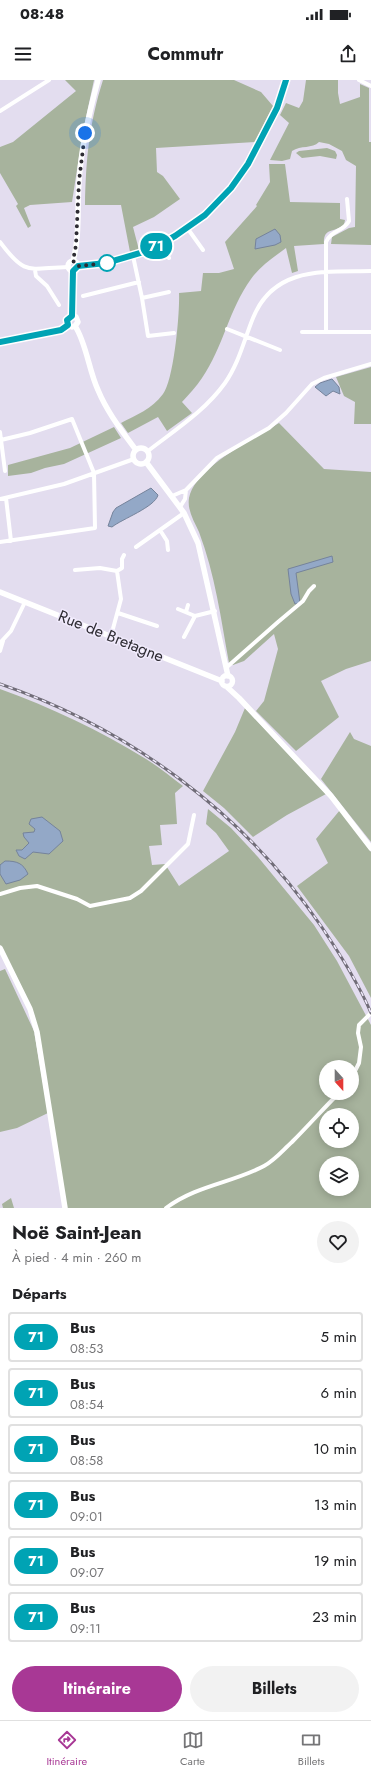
<!DOCTYPE html>
<html lang="fr">
<head>
<meta charset="utf-8">
<style>
	:root { --surface:#fff; --page:#f2f2f2; --text:#202124; --muted:#757577; --line:#e0e0e0; --accent:#a83895 }
	body { margin:0; font-family:Jost,sans-serif; background:var(--page); color:var(--text); height:100vh; display:flex; flex-direction:column; font-size:15px; white-space:nowrap }
	* { box-sizing:border-box; margin:0 }
	p { font-size:13px; color:var(--muted) }
	.icon { flex:none; width:22px; height:22px; fill:none; stroke:currentColor; stroke-width:2; stroke-linecap:round; stroke-linejoin:round }
	.map { position:relative; height:1128px; overflow:hidden }
	.details { display:flex; flex-direction:column; background:var(--surface); flex:1 }
	.details>* { flex:none }
	.badge { padding:0 8px; border-radius:13px; font-size:14px; line-height:26px }
	.needle { width:26px; rotate:159deg }
	.controls { position:absolute; left:319px; top:980px; display:grid; gap:8px }
	.controls a { display:grid; place-items:center; width:40px; height:40px; border-radius:50%; background:var(--surface); box-shadow:0 2px 10px #0003; font-size:20px }
	.you { position:absolute; width:20px; height:20px; margin:-10px; border:3px solid #fff; border-radius:50%; background:#1a73e8; box-shadow:0 0 0 6px #1a73e833 }
	.map>.badge { position:absolute; translate:-50% -50%; box-shadow:0 0 0 2px #fff }
	h2 { padding:0 12px; font-size:15px; line-height:36px }
	.round { display:grid; place-items:center; flex:none; width:42px; height:42px; border-radius:21px; background:var(--page) }
	.head { display:flex; align-items:center; justify-content:space-between; height:68px; padding:0 12px }
	h1 { font-size:19px; font-weight:700; line-height:30px }
	.button { display:flex; gap:8px; margin-top:auto; padding:8px 12px }
	.button a { flex:1; height:46px; border-radius:24px; background:var(--accent); color:#fff; font-size:16px; font-weight:700; line-height:46px; text-align:center }
	.button a+a { background:var(--page); color:var(--text) }
	ul { padding:0; list-style:none }
	li { display:flex; align-items:center; gap:12px; height:50px; margin:0 8px 6px; padding:0 4px; border:2px solid var(--line); border-radius:4px }
	li div { flex:1 }
	li b { display:block; font-size:15px }
	li em { font-style:normal }
	li .badge { min-width:44px; font-weight:700; text-align:center }
	.status { display:flex; justify-content:space-between; align-items:center; height:28px; padding:0 20px; background:var(--surface); direction:ltr }
	.status svg { height:11px; fill:currentColor }
	header { display:flex; justify-content:space-between; align-items:center; height:52px; padding:0 12px; background:var(--surface); font-size:18px; font-weight:700 }
	.menu { display:flex; justify-content:space-around; align-items:center; height:56px; border-top:1px solid var(--line); background:var(--surface); font-size:11px; color:var(--muted) }
	.menu a { display:grid; justify-items:center; gap:2px }
	.menu .selected { color:var(--accent) }
	.map>svg:first-child { display:block }
	.green { fill:#a7b39d; fill-rule:evenodd }
	.water { fill:#93a8c7; stroke:#75839b }
	.lines { fill:none; stroke-linecap:round; stroke-linejoin:round }
	.street { stroke:#fff; stroke-width:4 }
	.secondary { stroke:#fff; stroke-width:5.5 }
	.rail-casing { stroke:#716d78; stroke-width:3 }
	.rail { stroke:#f0eafc; stroke-width:1.5; stroke-dasharray:4.5; stroke-linecap:butt }
	.line-casing { stroke:#fff; stroke-width:9 }
	.line { stroke:#00a3b4; stroke-width:6 }
	.walk { stroke:#2e2c33; stroke-width:4; stroke-dasharray:0 7.2 }
	.stop-dot { fill:#fff; stroke:#00a3b4; stroke-width:2 }
	.labels { text-anchor:middle; dominant-baseline:central; stroke-width:3; stroke-linejoin:round; paint-order:stroke }
	.street-label { font-size:16px; fill:#2e2c33; stroke:#f0eafc }
</style>
</head>
<body>
<div class="status"><b>08:48</b><svg viewBox="0 0 49 12"><path d="M0 12V9h3v3zM5 12V6h3v6zM10 12V3h3v9zM15 12V0h3v12zM26 1h20v11H26zM47 4h2v5h-2z"/></svg></div>
<header><svg class="icon" aria-label="menu" viewBox="0 0 24 24"><path d="M4 6h16M4 12h16M4 18h16"/></svg>Commutr<svg class="icon" aria-label="share" viewBox="0 0 24 24"><path d="M12 15V3M7 8l5-5 5 5M5 13v7h14v-7"/></svg></header>
<div class="map">
<svg width="371" height="1128" viewBox="0 0 371 1128">
	<rect width="100%" height="100%" fill="#e3ddef"/>
	<path class="green" d="M65,0H94L83,51L72,122L30,125L24,128L31,146L28,148L16,126L18,124L0,93V67L13,62L76,11Z
		M103,0H234L261,12L273,26L255,62L156,68L157,92L163,96L180,119L154,137L133,147L139,170L130,172L121,125H85C86,79 89,44 103,0Z
		M306,0H338V13L340,24L360,17V4L369,8V62H371V165L331,164L332,157L349,148L355,147L356,86L346,80L342,71L329,64L319,62C312,69 301,65 292,71L290,79L282,81L270,80L289,43L280,35L286,23L299,28L303,21Z
		M327,68L335,71L337,75L336,79L320,76L302,78L296,73L299,71Z
		M269,84H285L290,122L340,123V139L345,140L344,145C334,153 323,147 324,164L294,166L298,191L292,193L286,168C274,177 260,186 251,199C229,229 223,268 202,298C196,307 189,314 182,322L192,333L167,351L158,337L128,353L121,343C136,335 152,329 163,314C174,300 180,232 179,213L201,211L203,193H219L234,189L225,162L257,126L256,125L270,102Z
		M371,287V344H354L355,322L344,316L336,297Z
		M279,343L324,389L371,392V581L346,589L321,601L339,637L296,671L256,631L264,621L278,569L274,554L244,581L233,585L229,583C221,539 215,494 199,452C194,441 187,430 189,418C195,387 255,358 279,343Z
		M114,347L121,358L64,384L45,388L31,393L8,396V385L70,368Z
		M0,609C50,627 101,651 146,679C159,687 171,697 183,706L175,713L177,744L160,745L162,765L149,766L152,785L165,784L179,806L229,771L216,753L206,744L208,729L231,748L258,777L314,845L337,881L371,945V1128H65L51,1036L30,929L0,865ZM326,987H352V1013H326ZM326,1035H352V1061H326ZM326,1083H352V1109H326Z
		M245,628L326,714L287,735L253,757L224,728L203,711L235,652Z
		M350,652L354,659L371,666V762L321,699Z
		M340,730L371,772V918L349,876L297,806L328,783L316,759Z
		M5,889L34,951L48,1033L17,1048L0,1052V891Z
		M11,1118L14,1128H3L2,1124Z"/>
	<path class="water" d="M275,149L280,155L281,162L275,165L255,169L256,159Z
		M332,299L339,307L340,314L333,311L326,316L315,307L320,303Z
		M151,408L158,415C155,427 122,439 112,447L108,446L113,432L116,428Z
		M332,476L333,482L296,493L300,523L295,524L291,514L288,489Z
		M42,737L60,751L63,761L49,774L33,772L25,779L19,776L16,770H22L29,763L24,757L23,753L34,752L35,749L29,744L31,739Z
		M5,781C17,781 23,783 28,794L20,800L6,804L0,794V785Z"/>
	<g class="lines">
		<path class="street" d="M359,0L371,6
			M0,31L49,0
			M188,149L203,170
			M0,162C26,197 29,188 68,187
			M162,164L169,178
			M133,176L142,218L148,256L174,253
			M78,186C166,176 226,135 264,54C273,36 282,19 286,0
			M35,190L36,196L47,206L59,225
			M83,216L139,202
			M142,218L169,212
			M227,249L280,270
			M302,252H326V162C331,150 343,152 349,141L347,119
			M326,252H371
			M0,352L5,391
			M148,371C175,350 205,331 225,303C239,283 244,260 253,238C274,186 324,192 371,191
			M172,416L186,410L217,378L269,348L286,333L312,304L324,298L371,284
			M6,418L11,461
			M0,419L64,404L134,379
			M180,427L185,419L186,410
			M160,450L167,461L168,470
			M0,462L95,448L94,393L72,339L30,353L1,360
			M136,467L184,433
			M75,490L100,488L117,491
			M178,529L195,536L184,557
			M186,532L188,525
			M118,533L157,546
			M195,536L215,531
			M111,556L121,519L117,491L122,488V479L124,475
			M0,563L11,551L25,522
			M0,571L3,561
			M227,587L278,542L303,521L309,511L314,506
			M0,814L20,808L37,806L77,819L90,826L130,818L141,811L188,764L194,735
			M352,997L359,983L361,967L358,953L359,945L371,933
			M166,1128C197,1105 232,1103 264,1086C275,1080 283,1070 292,1062C308,1046 323,1029 339,1013"/>
		<path class="secondary" d="M73,181C80,156 77,128 79,102C81,67 89,33 98,0
			M68 186a5 5 0 1 1 10 0a5 5 0 1 1-10 0Z
			M72,236L73,191
			M68,245L67,240L72,236
			M75,246C86,262 89,291 98,310C107,332 122,351 136,370
			M72,247L75,246L78,242L76,237L72,236
			M0,262L58,251L68,245
			M133 376a8 8 0 1 1 16 0a8 8 0 1 1-16 0Z
			M146,382L184,433L198,463L228,596
			M0,512L222,601
			M221.5 601a5.5 5.5 0 1 1 11 0a5.5 5.5 0 1 1-11 0Z
			M227,607L239,618L331,716L371,768
			M0,868L30,929L37,952L65,1128"/>
		<g class="rail-casing">
			<path id="rail" d="M0,604C130,649 244,733 321,846C340,874 358,902 371,933"/>
		</g>
		<use href="#rail" class="rail"/>
	</g>
	<g class="lines">
		<g class="line-casing">
			<path id="line" d="M0,262L61,250L68,245L67,240L72,236L73,191L78,186L106,183L147,171L175,156L205,135L231,108L248,84L277,28L286,0"/>
		</g>
		<use href="#line" class="line"/>
		<path class="walk" d="M85,53L79,101L76,165L73,181L78,186L107,183"/>
	</g>
	<circle class="stop-dot" cx="107" cy="183" r="8"/>
	<g class="labels">
		<g class="street-label">
			<text transform="translate(111 556) rotate(22)">Rue de Bretagne</text>
		</g>
	</g>
</svg>
<div class="controls">
<a><svg class="needle" viewBox="-14 -14 28 28"><path d="M0-13l5 13h-10z" fill="#e53935"/><path d="M0 13l5-13h-10z" fill="#757577"/></svg></a>
<a><svg class="icon" aria-label="locate" viewBox="0 0 24 24"><circle cx="12" cy="12" r="6"/><path d="M12 2v4M12 18v4M2 12h4M18 12h4"/></svg></a>
<a><svg class="icon" aria-label="layers" viewBox="0 0 24 24"><path d="M12 4l9 5-9 5-9-5zM3 14l9 5 9-5"/></svg></a>
</div>
<div class="you" style="left:85px;top:53px"></div>
<b class="badge" style="left:156px;top:166px;background:#00a3b4;color:#fff">71</b>
</div>
<section class="details">
<div class="head"><div><h1>Noë Saint-Jean</h1><p>À pied · 4 min · 260 m</p></div><a class="round"><svg class="icon" aria-label="heart" viewBox="0 0 24 24"><path d="M12 20l-8-8c-3-5 5-10 8-4 3-6 11-1 8 4z"/></svg></a></div>
<h2>Départs</h2>
<ul>
<li><span class="badge" style="background:#00a3b4;color:#fff">71</span><div><b>Bus</b><p>08:53</p></div><em>5 min</em></li>
<li><span class="badge" style="background:#00a3b4;color:#fff">71</span><div><b>Bus</b><p>08:54</p></div><em>6 min</em></li>
<li><span class="badge" style="background:#00a3b4;color:#fff">71</span><div><b>Bus</b><p>08:58</p></div><em>10 min</em></li>
<li><span class="badge" style="background:#00a3b4;color:#fff">71</span><div><b>Bus</b><p>09:01</p></div><em>13 min</em></li>
<li><span class="badge" style="background:#00a3b4;color:#fff">71</span><div><b>Bus</b><p>09:07</p></div><em>19 min</em></li>
<li><span class="badge" style="background:#00a3b4;color:#fff">71</span><div><b>Bus</b><p>09:11</p></div><em>23 min</em></li>
</ul>
<div class="button"><a>Itinéraire</a><a>Billets</a></div>
</section>
<nav class="menu">
<a class="selected"><svg class="icon" aria-label="directions" viewBox="0 0 24 24"><path d="M12 3l9 9-9 9-9-9zM9 14v-3h6M13 9l2 2-2 2"/></svg>Itinéraire</a>
<a><svg class="icon" aria-label="map" viewBox="0 0 24 24"><path d="M3 6l6-2 6 2 6-2v14l-6 2-6-2-6 2zM9 4v14M15 6v14"/></svg>Carte</a>
<a><svg class="icon" aria-label="tickets" viewBox="0 0 24 24"><path d="M3 7h18v10H3zM15 7v10"/></svg>Billets</a>
</nav>
</body>
</html>
